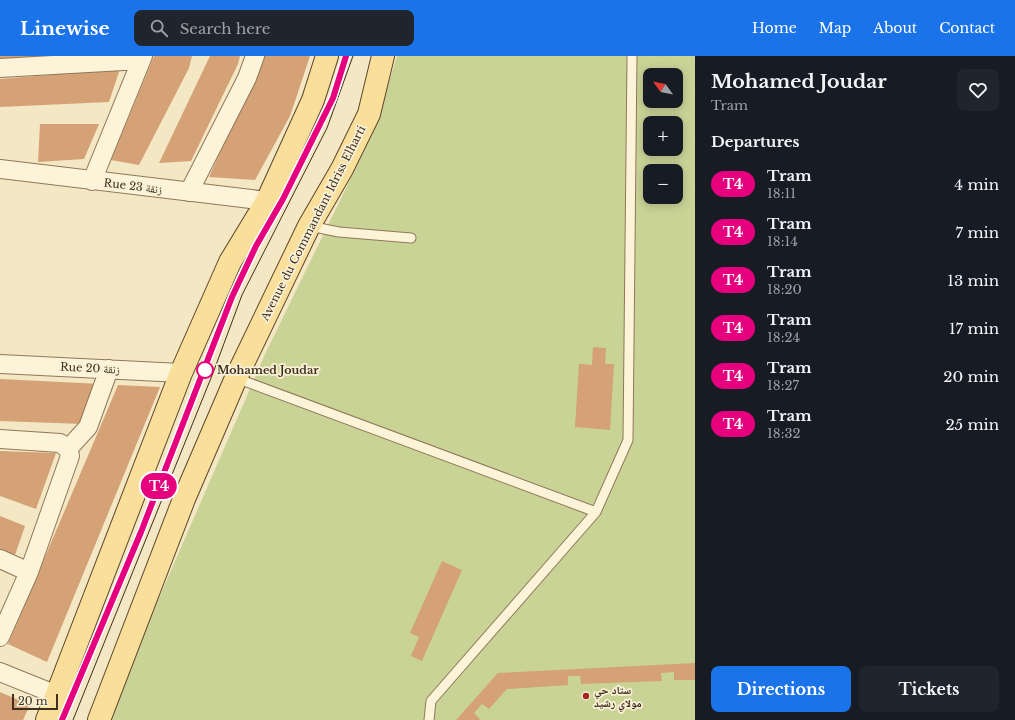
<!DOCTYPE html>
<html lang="en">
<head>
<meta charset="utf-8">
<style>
	:root { --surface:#171b24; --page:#20242c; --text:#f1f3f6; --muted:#9ea1a6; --accent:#1a73e8 }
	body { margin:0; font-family:"Libre Baskerville","Noto Naskh Arabic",serif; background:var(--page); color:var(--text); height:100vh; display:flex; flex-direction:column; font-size:15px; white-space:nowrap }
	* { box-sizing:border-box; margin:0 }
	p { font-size:13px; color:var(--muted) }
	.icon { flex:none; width:22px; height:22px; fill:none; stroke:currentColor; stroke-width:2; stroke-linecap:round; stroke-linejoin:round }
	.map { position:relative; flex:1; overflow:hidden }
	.details { display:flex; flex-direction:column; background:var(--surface); width:320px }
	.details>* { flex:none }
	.badge { padding:0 8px; border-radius:13px; font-size:14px; line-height:26px }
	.needle { width:26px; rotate:303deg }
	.tools { position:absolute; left:643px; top:12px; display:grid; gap:8px }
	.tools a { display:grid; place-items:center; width:40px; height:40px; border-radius:8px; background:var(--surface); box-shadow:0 2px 10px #0003; font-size:20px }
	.scale { position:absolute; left:12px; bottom:10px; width:46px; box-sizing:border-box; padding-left:4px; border:2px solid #3f2f1e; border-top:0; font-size:11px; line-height:14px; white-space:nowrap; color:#3f2f1e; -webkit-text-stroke:3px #f9f0d5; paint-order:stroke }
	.map>.badge { position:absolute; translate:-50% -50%; box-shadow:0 0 0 2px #fff }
	h2 { padding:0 16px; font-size:15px; line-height:36px }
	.round { display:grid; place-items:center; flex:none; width:42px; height:42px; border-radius:8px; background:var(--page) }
	.summary { display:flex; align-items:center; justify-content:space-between; height:68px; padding:0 16px }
	h1 { font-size:19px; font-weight:800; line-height:30px }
	.button { display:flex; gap:8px; margin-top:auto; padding:8px 16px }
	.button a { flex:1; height:46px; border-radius:8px; background:var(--accent); color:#fff; font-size:16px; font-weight:800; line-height:46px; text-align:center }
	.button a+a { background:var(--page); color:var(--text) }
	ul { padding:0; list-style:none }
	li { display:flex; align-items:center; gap:12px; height:48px; padding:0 16px }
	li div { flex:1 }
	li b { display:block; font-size:15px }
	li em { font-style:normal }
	li .badge { min-width:44px; font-weight:700; text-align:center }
	header { display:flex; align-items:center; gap:24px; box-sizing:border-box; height:56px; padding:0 20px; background:var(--accent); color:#fff }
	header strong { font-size:19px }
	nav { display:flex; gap:22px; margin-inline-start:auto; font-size:14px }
	.search { width:280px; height:36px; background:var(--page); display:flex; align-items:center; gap:10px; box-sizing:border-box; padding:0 14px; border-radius:8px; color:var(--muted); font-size:15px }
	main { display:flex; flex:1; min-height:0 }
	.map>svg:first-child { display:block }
	.green { fill:#c9d396; fill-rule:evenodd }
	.building { fill:#d5a176 }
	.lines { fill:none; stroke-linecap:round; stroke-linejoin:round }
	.service-casing { stroke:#907858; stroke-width:11 }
	.minor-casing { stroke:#907858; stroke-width:20 }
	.primary-casing { stroke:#5e452c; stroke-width:24 }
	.service { stroke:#fcf3d9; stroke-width:9 }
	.minor { stroke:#fcf3d9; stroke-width:18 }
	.primary { stroke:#f9df99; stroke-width:22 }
	.tram { stroke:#3f2f1e; stroke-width:1 }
	.line-casing { stroke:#fff; stroke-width:9 }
	.line { stroke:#e6007e; stroke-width:6 }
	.stop-dot { fill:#fff; stroke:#e6007e; stroke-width:2 }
	.poi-dot { fill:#a62521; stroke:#f9f0d5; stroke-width:1.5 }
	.labels { text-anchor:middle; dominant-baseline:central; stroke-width:3.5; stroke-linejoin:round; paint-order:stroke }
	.street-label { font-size:11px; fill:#3f2f1e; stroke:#f9f0d5 }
	.stop-label { font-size:11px; font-weight:bold; fill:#3f2f1e; stroke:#f9f0d5; text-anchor:start }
	.poi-label { font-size:11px; font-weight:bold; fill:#3f2f1e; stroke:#f9f0d5; text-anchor:start }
</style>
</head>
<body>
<header>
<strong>Linewise</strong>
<div class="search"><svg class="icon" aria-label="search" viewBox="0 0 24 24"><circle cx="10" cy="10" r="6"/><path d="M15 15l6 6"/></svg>Search here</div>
<nav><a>Home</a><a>Map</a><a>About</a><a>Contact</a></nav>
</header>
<main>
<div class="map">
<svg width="695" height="664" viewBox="0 0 695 664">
	<rect width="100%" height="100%" fill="#f3e7c4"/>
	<path class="green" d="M397,0H695V664H106L266,296L374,75ZM650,19H676V45H650ZM650,67H676V93H650ZM650,115H676V141H650Z"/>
	<path class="building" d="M0,0H66L0,5Z
		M154,0H192L189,12L139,109L111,104Z
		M210,0H240L238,8L191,105L159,107Z
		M264,0H310L290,60L255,124L209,121Z
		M120,13L109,46L0,51V23Z
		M40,68H99L84,103L38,106Z
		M593,291L606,292L605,308H614L610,374L575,371L579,308L592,309Z
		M0,323L101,328L83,368L0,365Z
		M118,329L160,331L47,606L8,588Z
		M0,395L56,397L36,453L0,440Z
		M0,460L25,470L15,499L0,493Z
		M442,505L462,514L422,605L411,600L419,581L410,577Z
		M695,607V624H674V616L661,617L662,625L581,628L580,620H568V629L507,633L489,653L482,648L474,657L480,663L479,664H456L498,617Z
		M0,636L30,649L23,664H0Z"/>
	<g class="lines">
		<g class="service-casing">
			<path id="service" d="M309,170L339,176L411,182
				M236,322L596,456
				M429,664L431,645L596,456L628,384L632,0"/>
		</g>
		<g class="minor-casing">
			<path id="minor" d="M0,12L141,4
				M0,113L267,145
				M92,125L143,0
				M189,136L247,22L255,0
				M0,308L181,317
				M0,383L60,387L68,393L70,400L29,516L0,581
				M68,393L88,371L109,313
				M0,503L29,516
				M0,616L57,639"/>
		</g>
		<g class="primary-casing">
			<path id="primary" d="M47,664L181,317L230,206L267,145L313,44L327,0
				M99,664L184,443L236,322L309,170L342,113L369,58L383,0"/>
		</g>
		<use href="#service" class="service"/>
		<use href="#minor" class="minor"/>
		<use href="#primary" class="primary"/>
		<path class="tram" d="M62,664L161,426L232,241L256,189L283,143L333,42L346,0
			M73,664L213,317L242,239L327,72L353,0"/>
	</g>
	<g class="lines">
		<g class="line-casing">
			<path id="line" d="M62,664L141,476L232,241L256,190L283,143L333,42L346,0"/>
		</g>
		<use href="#line" class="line"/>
	</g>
	<circle class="stop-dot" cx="205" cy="314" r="8"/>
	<circle class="poi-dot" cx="586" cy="640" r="4"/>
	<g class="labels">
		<g class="street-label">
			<text transform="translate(133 130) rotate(7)">Rue 23 زنقة</text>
			<text transform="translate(313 167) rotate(-63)">Avenue du Commandant Idriss Elharti</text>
			<text transform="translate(90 312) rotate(3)">Rue 20 زنقة</text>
		</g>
		<g class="stop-label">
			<text x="217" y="314">Mohamed Joudar</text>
		</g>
		<g class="poi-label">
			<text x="594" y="634">ستاد حي<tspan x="594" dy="13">مولاي رشيد</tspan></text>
		</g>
	</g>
</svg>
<div class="tools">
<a><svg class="needle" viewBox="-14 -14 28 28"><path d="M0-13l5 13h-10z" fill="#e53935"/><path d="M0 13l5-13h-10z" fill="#9ea1a6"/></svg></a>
<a>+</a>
<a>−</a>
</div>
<div class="scale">20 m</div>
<b class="badge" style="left:159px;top:430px;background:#e6007e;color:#fff">T4</b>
</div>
<section class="details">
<div class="summary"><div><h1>Mohamed Joudar</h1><p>Tram</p></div><a class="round"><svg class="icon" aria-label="heart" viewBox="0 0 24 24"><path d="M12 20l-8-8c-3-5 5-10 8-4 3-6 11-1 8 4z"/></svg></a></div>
<h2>Departures</h2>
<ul>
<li><span class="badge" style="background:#e6007e;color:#fff">T4</span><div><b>Tram</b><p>18:11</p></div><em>4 min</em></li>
<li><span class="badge" style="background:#e6007e;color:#fff">T4</span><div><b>Tram</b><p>18:14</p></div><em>7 min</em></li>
<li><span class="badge" style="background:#e6007e;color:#fff">T4</span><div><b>Tram</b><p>18:20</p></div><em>13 min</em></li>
<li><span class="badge" style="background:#e6007e;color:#fff">T4</span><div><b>Tram</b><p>18:24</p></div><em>17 min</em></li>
<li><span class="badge" style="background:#e6007e;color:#fff">T4</span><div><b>Tram</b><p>18:27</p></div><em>20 min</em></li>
<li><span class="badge" style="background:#e6007e;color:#fff">T4</span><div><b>Tram</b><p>18:32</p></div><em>25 min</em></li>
</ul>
<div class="button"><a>Directions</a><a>Tickets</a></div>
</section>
</main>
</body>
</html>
